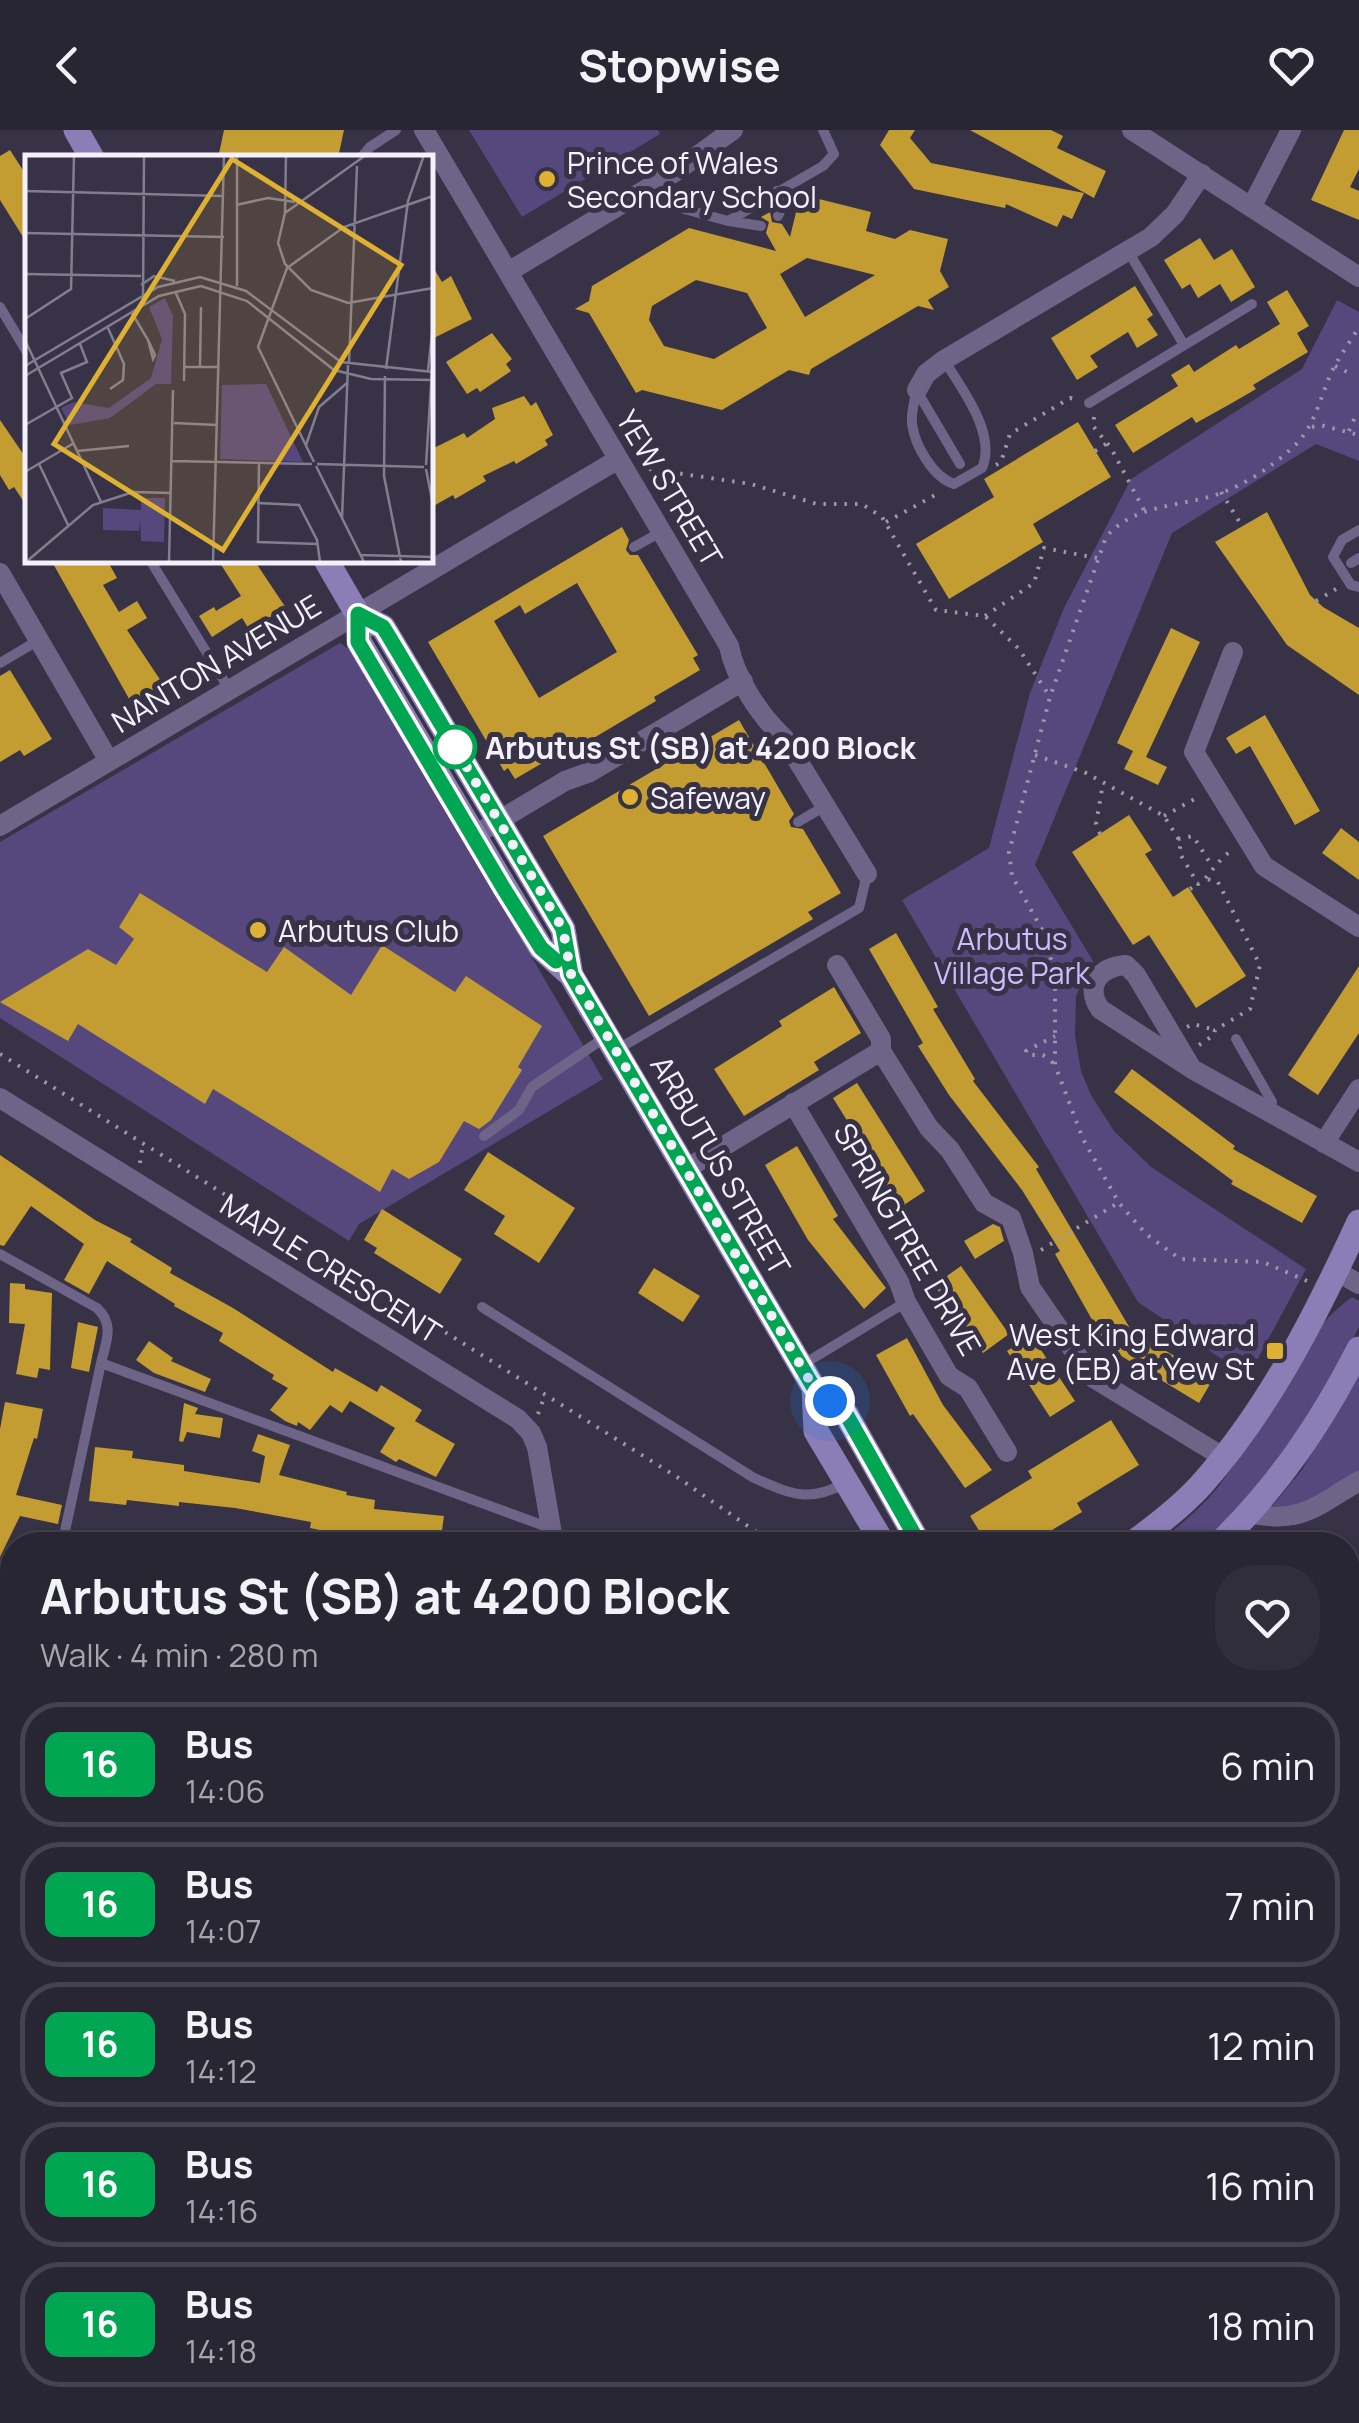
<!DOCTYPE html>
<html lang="en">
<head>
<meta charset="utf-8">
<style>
	:root { --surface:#292634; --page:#312e3c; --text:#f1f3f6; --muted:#a5a5ac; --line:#45434f }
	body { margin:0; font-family:Manrope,sans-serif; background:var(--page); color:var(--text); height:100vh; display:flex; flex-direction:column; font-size:38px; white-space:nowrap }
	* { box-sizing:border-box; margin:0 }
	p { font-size:32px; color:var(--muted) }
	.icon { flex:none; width:55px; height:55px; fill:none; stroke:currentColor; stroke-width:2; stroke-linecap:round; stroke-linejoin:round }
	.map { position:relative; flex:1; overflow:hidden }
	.panel { position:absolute; left:0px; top:1402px; width:1360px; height:892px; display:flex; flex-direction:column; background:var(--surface); border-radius:40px 40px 0 0; box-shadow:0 2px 8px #0004,0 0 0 2px var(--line) }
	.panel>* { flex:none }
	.badge { padding:0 20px; border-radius:15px; font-size:35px; line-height:65px }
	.you { position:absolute; width:50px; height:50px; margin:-25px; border:8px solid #fff; border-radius:50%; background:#1a73e8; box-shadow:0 0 0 15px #1a73e833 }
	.map>.badge { position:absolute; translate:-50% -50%; box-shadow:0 0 0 5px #fff }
	.round { display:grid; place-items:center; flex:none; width:105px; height:105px; border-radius:40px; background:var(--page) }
	.headline { display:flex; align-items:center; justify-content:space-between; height:170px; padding:0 40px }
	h1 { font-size:48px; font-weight:700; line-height:75px }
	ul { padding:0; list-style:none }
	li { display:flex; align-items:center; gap:30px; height:125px; margin:0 20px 15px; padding:0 20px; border:5px solid var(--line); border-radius:40px }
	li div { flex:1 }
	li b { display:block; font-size:38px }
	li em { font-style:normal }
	li .badge { min-width:110px; font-weight:700; text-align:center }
	header { display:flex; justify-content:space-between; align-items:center; height:130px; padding:0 40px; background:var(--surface); font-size:45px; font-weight:700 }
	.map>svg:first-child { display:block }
	.green { fill:#56477d }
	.building { fill:#c39c32; fill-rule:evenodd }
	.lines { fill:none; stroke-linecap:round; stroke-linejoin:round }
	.path { stroke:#9c98a7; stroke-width:4; stroke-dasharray:2.5 8; stroke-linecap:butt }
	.service { stroke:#6d6488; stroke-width:10 }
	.minor { stroke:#6d6488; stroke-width:20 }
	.secondary { stroke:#8b7db6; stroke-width:25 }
	.line-casing { stroke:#fff; stroke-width:22 }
	.line { stroke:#00a651; stroke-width:15 }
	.walk { stroke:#f4f1fd; stroke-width:10; stroke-dasharray:0 18 }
	.poi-dot { fill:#deb133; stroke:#373245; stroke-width:4 }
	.stop-dot { fill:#fff; stroke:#00a651; stroke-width:5 }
	.labels { text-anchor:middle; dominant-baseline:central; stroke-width:10; stroke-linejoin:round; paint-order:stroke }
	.poi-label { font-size:30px; fill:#f4f1fd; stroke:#373245; text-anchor:start }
	.street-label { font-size:30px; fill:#f4f1fd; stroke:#373245 }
	.stop-label { font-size:30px; font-weight:bold; fill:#f4f1fd; stroke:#373245; text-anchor:start }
	.park-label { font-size:30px; fill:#cbf; stroke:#373245 }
	.inset-road { fill:none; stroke:#837e8f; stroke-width:2.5 }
	.view { fill:#deb133; fill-opacity:0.15; stroke:#deb133; stroke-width:5 }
	.inset-edge { fill:none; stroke:#f4f1fd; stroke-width:5 }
</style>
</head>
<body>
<header><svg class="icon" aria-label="back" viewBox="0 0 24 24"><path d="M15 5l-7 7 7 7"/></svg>Stopwise<svg class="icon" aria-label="heart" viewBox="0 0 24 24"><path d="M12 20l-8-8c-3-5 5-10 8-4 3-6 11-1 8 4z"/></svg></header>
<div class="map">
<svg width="1359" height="2293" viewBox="0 0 1359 2293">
	<rect width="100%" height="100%" fill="#373245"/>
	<path class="green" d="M469,0H658L660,4L522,87Z
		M1337,170L1359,182V331L1316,314L1172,403L1035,735L1093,831L1076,866L1075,905L1081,941L1091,965L1114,1001L1151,1037L1306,1139L1248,1247L1138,1172L902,770L989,718L1030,563L1064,478L1131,349L1302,239Z
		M340,513L353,522L603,949L359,1094L349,1111L0,888V712Z
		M1352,1167L1359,1171V1197L1309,1291L1242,1378L1204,1415H1156C1177,1397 1201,1379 1218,1357C1262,1301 1294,1208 1352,1167Z
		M1359,1242V1341L1296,1378L1272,1376L1302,1340Z"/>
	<path class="building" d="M224,0H344L338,28H218Z
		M889,0H915L910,8L931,33L1084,63L1072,89L1063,85L1057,97L1006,74L1005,78L914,59L880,15Z
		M970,0H1051L1063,6L1057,18L1106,41L1094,68Z
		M1344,0H1359V39L1350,57L1359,61V90L1311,70Z
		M10,20L28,48V115L0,70V26Z
		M811,67L871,82L866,101L895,109L910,100L948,109L940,141L949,157L928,170L934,180L918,176L811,239L809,245L789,240L722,280L642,260L636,263L589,183L575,179L589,171L592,156L689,98L776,121L766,103L769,92L761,87L770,82L772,92L782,94L790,107L798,74ZM807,128L875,145L805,187L780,144ZM696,150L747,163L767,198L714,229L664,216L649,190L652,176Z
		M1200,108L1214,130L1232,119L1255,157L1231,172L1220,154L1198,168L1190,154L1182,159L1164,130Z
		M430,132L442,152L451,146L472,189L430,210Z
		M1135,156L1153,185L1147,189L1158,205L1137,218L1128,202L1090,226L1098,237L1077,250L1051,208Z
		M1287,160L1309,196L1297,203L1308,222L1253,255L1256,259L1232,273L1196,293L1192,287L1133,323L1115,295L1178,256L1171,245L1189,234L1194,242L1236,215L1239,219L1280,194L1267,172Z
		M492,203L512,229L506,234L511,241L480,262L477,258L467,264L446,232Z
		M524,266L531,276L536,272L553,305L545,310L548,315L516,334L514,331L483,346L486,351L455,369L453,365L430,378V320L464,303L467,308L495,289L492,278Z
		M0,290L28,331V378L14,357L9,360L0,345Z
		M1078,292L1111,347L1033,394L1043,412L949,469L916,414L994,367L984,349Z
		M1267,382L1310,465L1323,477L1359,498V565L1287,515L1215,412Z
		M622,397L629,410L626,420L630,425H638L698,525L693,528L700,540L654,567L656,571L565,625L563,621L515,649L508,638L504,641L428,512ZM577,453L617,522L539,568L494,491L520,475L525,484Z
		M51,430H107L117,448L103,455L119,482L137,471L147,488L127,500L163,554L132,574Z
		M218,430H254L286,478L249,499L242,488L212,507L199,486L214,477L216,481L241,466Z
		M1171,498L1200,512L1146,627L1167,637L1158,655L1124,639L1133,621L1117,613Z
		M10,540L52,609L24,626L20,620L0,632V546Z
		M1265,585L1320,681L1295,695L1250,616L1236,624L1226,608Z
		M739,590L794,684L789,691L791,697L803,699L841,763L808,782L813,789L649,886L543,706Z
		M1129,685L1152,720L1145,724L1173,767L1188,757L1246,846L1196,878L1149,805L1133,815L1072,722Z
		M1341,698L1359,712V750L1322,723Z
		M140,763L267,842L284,817L351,865L382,815L455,862L466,846L542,896L518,937L522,940L491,990L479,999L464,991L439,1032L409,1049L392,1039L380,1062L213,959L205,974L78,894L68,911L0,872L88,819L116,835L134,809L119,797Z
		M896,803L938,877L933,879L975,949L973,951L1039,1037L1036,1039L1131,1200L1213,1249L1199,1273L1108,1218L1055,1124L1060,1121L1022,1060L949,965L918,916L923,913L869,819Z
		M1359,836V903L1318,965L1288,945Z
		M834,857L861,903L814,932L819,940L744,986L714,939L782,896L779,891Z
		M1132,939L1235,1016L1233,1019L1317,1066L1302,1093L1231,1054L1233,1051L1114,962Z
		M857,953L925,1061L901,1077L833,968Z
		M797,1016L838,1086L833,1089L886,1158L864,1179L808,1110L765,1035Z
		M488,1022L575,1078L539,1133L494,1104L505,1086L464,1060Z
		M0,1025L95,1090L132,1109L130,1112L172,1138L170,1143L233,1178L333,1242L335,1238L377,1262L381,1255L422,1280L415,1291L455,1314L436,1347L399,1329L396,1332L380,1322L395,1298L350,1271L342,1283L330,1275L310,1300L298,1292L297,1296L285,1291L270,1280L288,1258L272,1249L274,1245L219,1211L223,1203L174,1176L175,1174L107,1131L89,1164L64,1150L84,1114L31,1076L4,1116L0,1115Z
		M382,1079L462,1129L440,1164L374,1123L377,1118L364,1110Z
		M993,1094L1000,1097L1004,1111L975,1129L964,1111Z
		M961,1136L1009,1204L983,1223L934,1155Z
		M654,1138L700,1166L683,1192L638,1163Z
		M10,1153L25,1154V1159L52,1163L50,1240L39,1238L37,1248L16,1244L25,1194L9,1193Z
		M78,1192L98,1197L89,1242L71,1238Z
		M1031,1205L1075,1271L1050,1287L1007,1221Z
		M907,1208L943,1275L992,1340L965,1358L913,1284L910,1286L876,1225Z
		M149,1211L173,1228L171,1231L211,1249L205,1262L154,1243L136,1230Z
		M5,1272L43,1279L37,1309L34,1308L16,1365L62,1375L58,1394L20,1386L0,1427V1299Z
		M184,1273L198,1278L195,1284L223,1288L220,1308L187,1302L183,1312L179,1311Z
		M1111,1290L1139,1335L1077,1373L1082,1382L1027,1415H988L970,1386L1032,1348L1028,1341Z
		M258,1304L290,1315L279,1345L347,1362L346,1365L375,1370L374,1379L444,1386L440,1415L338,1402V1404L310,1398L311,1392L235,1378L179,1372V1376L127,1370L126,1375L89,1371L95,1317L133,1321L132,1328L184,1335V1341L260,1353L265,1326L252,1321Z"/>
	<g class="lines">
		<path class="path" d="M1335,236L1353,245
			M1094,287L1093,296L1111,318L1145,382
			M1312,297L1320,295L1359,305
			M1349,301L1355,287
			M1095,321L1106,314
			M996,335L1001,332L1010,304L1070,268L1075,269
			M649,339L751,354L817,374H862L882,387L936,480L985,486L1019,519L1050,567
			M1221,362L1242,396
			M886,392L939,363
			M1316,471L1336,459
			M985,486L1034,453L1044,418L1097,428
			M1035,625L1086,643L1164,686L1181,713L1179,722L1198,754C1210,747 1216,731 1231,721
			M1164,686L1200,666
			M1100,704L1096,694L1103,653
			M1178,709L1193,706L1212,736
			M1190,759L1198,754
			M1053,839L1076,846
			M1187,897L1193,894L1215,900
			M1199,915L1214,905L1215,900L1250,879L1260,835L1218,752L1207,749
			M0,924L677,1347L775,1415
			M1053,933L1043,925H1028L1026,921L1055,906
			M140,1033L143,1013
			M1041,1120L1118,1073
			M1307,1151L1263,1132L1180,1129L1146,1104L1119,1073L1083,1009L1055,935V846L1045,805L1012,746L1009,722L1050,567L1106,407C1132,377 1169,377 1205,368C1235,361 1270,339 1292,318C1316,297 1320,265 1334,237C1342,223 1351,210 1359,197
			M538,1284L545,1265
			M1348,2262L1359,2282"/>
		<path class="service" d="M361,28L370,17L396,0
			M654,55L666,74L728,91L823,36L834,24L823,0
			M777,61L784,72L778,86
			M729,91L761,96
			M1128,121L1184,215
			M0,177L28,224
			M917,260C914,271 911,283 912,294C915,316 933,347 954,354L982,338C997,304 962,259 944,230
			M917,261L960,334
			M1089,273L1252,174
			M1359,400L1342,410L1333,427L1351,455L1359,457
			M634,417L661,402
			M150,430L229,559
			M1351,433L1359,428
			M0,533L39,510
			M798,692L825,676
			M1236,909L1272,972L1269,981
			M618,919L859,778L867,744
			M484,1006L519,980L532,957L607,906
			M0,1124L97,1178C115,1195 106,1212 101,1233L550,1398
			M482,1177L754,1348C791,1364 808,1373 846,1353
			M802,1235L906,1172
			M62,1415L101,1233
			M1348,1516L1359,1510
			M0,1718L12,1712
			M1348,1843L1359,1836
			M1348,1868L1359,1887
			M1157,2282L1163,2293"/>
		<path class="minor" d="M424,0L729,516C735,548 760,586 784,608L867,744
			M1132,0L1359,147
			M1252,76L1291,0
			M508,142L675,42L733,0
			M917,260L926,244L944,230L1151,107L1175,84L1202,44
			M0,443L109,631
			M1233,522L1194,622L1264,736L1359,797
			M0,696L617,330
			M485,699L565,651L590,642L743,551
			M837,835L881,909V921L929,998L950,1020L984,1073L1011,1088L1023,1123L1030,1157L1092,1247L1223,1327
			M1192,939L1136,845L1126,835C1100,837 1084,855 1100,879L1194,940L1359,1032
			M0,968L518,1289L531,1303L537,1317L554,1415
			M793,973L899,1152L906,1172L949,1246L968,1258L1007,1322
			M1324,1013L1359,959
			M686,1039L881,921
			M1336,1141L1359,1154
			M1250,1383C1300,1395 1318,1375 1359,1351
			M0,1616L12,1639
			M1348,1680L1359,1674
			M0,1997L12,1985
			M1348,2004L1359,1998
			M365,2282L371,2293
			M928,2282L934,2293
			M1317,2282L1323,2293
			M471,2293L477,2282
			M831,2293L836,2282"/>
		<path class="secondary" d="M76,0L92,28
			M326,430L358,485L359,512L541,818L571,845L814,1258L846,1284L920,1415
			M358,485L383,497L563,799L571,845
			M814,1258L816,1301L884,1415
			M1130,1415C1155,1397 1180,1378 1201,1355C1269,1279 1316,1185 1359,1092
			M1218,1415C1279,1355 1320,1295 1359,1219
			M0,1444L12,1442
			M0,1508L12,1506
			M1348,2156L1359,2176"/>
	</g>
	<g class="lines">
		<g class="line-casing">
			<path id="line" d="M556,831L541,818L504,759L358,512V484L383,497L388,505L563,799L571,844L814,1258L846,1284L920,1415"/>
		</g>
		<use href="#line" class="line"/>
		<path class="walk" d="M455,617L447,604L563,799L571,844L814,1258L830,1271"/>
	</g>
	<g class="poi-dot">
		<circle cx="547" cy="49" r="10"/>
		<circle cx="630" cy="667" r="10"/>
		<circle cx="258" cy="800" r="10"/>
		<rect x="1265" y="1211" width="20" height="20" rx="5"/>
	</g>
	<circle class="stop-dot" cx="455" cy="617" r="20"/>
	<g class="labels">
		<g class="poi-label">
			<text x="567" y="32">Prince of Wales<tspan x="567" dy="34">Secondary School</tspan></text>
			<text x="650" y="667">Safeway</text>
			<text x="278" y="800">Arbutus Club</text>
			<text x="1255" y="1204" text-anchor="end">West King Edward<tspan x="1255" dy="34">Ave (EB) at Yew St</tspan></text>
		</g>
		<g class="street-label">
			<text transform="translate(670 358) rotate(59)">YEW STREET</text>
			<text transform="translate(216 533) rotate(-31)">NANTON AVENUE</text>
			<text transform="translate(721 1035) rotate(60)">ARBUTUS STREET</text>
			<text transform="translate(908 1109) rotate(60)">SPRINGTREE DRIVE</text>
			<text transform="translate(331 1138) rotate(32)">MAPLE CRESCENT</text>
		</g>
		<g class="stop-label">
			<text x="485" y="617">Arbutus St (SB) at 4200 Block</text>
		</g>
		<g class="park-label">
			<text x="1012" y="808">Arbutus<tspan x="1012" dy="34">Village Park</tspan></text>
		</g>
	</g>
	<g transform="translate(25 25)">
		<rect width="408" height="408" fill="#373245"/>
		<path d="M140,143L148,161L146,229H131L85,263L45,270L36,253L49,247L84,253L126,223L137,184L124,152ZM241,229L278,307L195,304L197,230ZM116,343H140L139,387L116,386L115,364L114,376L78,375V353L116,355Z" fill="#56477d"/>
		<path class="inset-road" d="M212,0V131M341,0L260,58L253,88L260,109L286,135L323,148L408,133M0,36L198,41M211,50L243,43L270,47M260,58L261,0M0,78L199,82M0,119L116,121M116,130L129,121L150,126M150,136L160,159L159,226M118,144L119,0M107,158L123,185L130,200L128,204L123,185M0,164L46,134L49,0M83,173L99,209L98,225L85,234M0,185L76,347M324,208L332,11M0,211L133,132L175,122L221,136L316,207L408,217M160,212H194M175,212L176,152M361,214L383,46L399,0M403,216L408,169M0,221L134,141L176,131L222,146L309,215L346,224L408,225M360,221L359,321L376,407M149,268L192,270M0,270L47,243L36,218L62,207L55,189M281,290L294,252L322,228M52,296L104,291M147,306L287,309M289,307L233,192L262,113L319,72L408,41M234,308L233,387L293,389M14,309L43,370M292,309L399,312M401,310L408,199M291,311L339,407M401,314L408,350M0,317L49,288M232,348L274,350L292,385L295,407M317,363L323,210M335,400L408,402M1,407L68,350L108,337L146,338M144,407L148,235M188,407L199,0"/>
		<path class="view" d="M207,4L376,110L198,395L29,289Z"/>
		<rect width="408" height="408" class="inset-edge"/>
	</g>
</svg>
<div class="you" style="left:830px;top:1271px"></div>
<section class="panel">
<div class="headline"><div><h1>Arbutus St (SB) at 4200 Block</h1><p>Walk · 4 min · 280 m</p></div><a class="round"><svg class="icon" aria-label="heart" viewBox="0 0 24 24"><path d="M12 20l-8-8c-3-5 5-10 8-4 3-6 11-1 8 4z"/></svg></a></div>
<ul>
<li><span class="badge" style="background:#00a651;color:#fff">16</span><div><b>Bus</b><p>14:06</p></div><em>6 min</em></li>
<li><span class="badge" style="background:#00a651;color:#fff">16</span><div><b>Bus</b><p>14:07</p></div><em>7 min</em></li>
<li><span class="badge" style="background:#00a651;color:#fff">16</span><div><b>Bus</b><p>14:12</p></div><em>12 min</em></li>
<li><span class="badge" style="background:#00a651;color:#fff">16</span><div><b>Bus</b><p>14:16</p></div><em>16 min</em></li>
<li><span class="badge" style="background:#00a651;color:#fff">16</span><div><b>Bus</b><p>14:18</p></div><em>18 min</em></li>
</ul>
</section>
</div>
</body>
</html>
